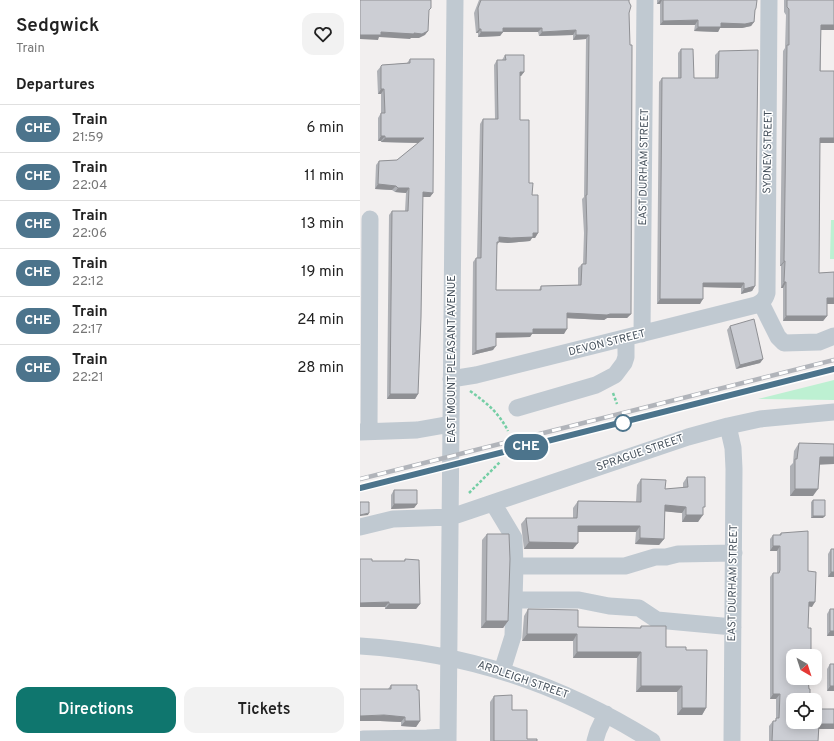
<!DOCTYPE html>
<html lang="en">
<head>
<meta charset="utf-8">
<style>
	:root { --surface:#fff; --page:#f2f2f2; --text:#222; --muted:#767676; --line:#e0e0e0; --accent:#0f766e }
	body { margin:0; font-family:Overpass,sans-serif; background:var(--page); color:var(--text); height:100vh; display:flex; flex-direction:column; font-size:15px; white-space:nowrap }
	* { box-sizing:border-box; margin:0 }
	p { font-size:13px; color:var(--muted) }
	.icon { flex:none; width:22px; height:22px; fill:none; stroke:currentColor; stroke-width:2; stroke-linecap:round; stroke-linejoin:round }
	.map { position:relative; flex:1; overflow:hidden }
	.details { display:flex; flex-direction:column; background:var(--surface); width:360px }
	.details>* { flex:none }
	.badge { padding:0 8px; border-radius:13px; font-size:14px; line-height:26px }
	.needle { width:26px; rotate:141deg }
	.tools { position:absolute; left:426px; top:649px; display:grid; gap:8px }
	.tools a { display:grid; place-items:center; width:36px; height:36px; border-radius:8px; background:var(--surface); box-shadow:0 2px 10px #0003; font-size:20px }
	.map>.badge { position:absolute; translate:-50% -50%; box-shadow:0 0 0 2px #fff }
	h2 { padding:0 16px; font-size:15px; line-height:36px }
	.round { display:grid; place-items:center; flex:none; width:42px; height:42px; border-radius:12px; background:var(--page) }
	.headline { display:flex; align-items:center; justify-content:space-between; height:68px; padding:0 16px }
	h1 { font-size:19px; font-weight:600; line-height:30px }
	.primary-button { display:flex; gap:8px; margin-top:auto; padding:8px 16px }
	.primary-button a { flex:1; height:46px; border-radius:12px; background:var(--accent); color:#fff; font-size:16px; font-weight:600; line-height:46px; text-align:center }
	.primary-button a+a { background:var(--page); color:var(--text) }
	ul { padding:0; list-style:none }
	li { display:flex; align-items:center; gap:12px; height:48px; padding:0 16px; border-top:1px solid var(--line) }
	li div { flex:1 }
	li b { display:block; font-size:15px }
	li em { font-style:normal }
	li .badge { min-width:44px; font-weight:700; text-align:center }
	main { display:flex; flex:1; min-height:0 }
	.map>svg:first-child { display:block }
	.green { fill:#bdf0d2 }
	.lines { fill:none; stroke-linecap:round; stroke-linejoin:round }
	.path { stroke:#75cea5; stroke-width:2.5; stroke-dasharray:3 2; stroke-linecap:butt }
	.minor { stroke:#c0c9d1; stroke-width:17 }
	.rail-casing { stroke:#b1b4ba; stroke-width:4.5 }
	.rail { stroke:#fff; stroke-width:3; stroke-dasharray:9; stroke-linecap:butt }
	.wall { fill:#afb1b6 }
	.shaded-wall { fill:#8f9094 }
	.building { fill:#ccced4; stroke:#8f9094 }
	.line-casing { stroke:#fff; stroke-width:9 }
	.line { stroke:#4c748c; stroke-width:6 }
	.stop-dot { fill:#fff; stroke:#4c748c; stroke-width:2 }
	.labels { text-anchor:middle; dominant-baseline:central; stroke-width:3; stroke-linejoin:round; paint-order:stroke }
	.street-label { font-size:11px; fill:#47525d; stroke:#fff }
</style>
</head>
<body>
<main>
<section class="details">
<div class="headline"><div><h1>Sedgwick</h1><p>Train</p></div><a class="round"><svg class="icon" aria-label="heart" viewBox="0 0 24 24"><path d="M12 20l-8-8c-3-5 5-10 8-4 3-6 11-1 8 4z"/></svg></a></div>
<h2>Departures</h2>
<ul>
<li><span class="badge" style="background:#4c748c;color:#fff">CHE</span><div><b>Train</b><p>21:59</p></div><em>6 min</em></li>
<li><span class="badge" style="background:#4c748c;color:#fff">CHE</span><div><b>Train</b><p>22:04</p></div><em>11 min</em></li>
<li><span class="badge" style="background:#4c748c;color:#fff">CHE</span><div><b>Train</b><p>22:06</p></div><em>13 min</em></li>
<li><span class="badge" style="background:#4c748c;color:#fff">CHE</span><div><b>Train</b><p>22:12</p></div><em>19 min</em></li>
<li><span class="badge" style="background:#4c748c;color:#fff">CHE</span><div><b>Train</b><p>22:17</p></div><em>24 min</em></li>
<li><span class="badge" style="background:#4c748c;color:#fff">CHE</span><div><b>Train</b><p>22:21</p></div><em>28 min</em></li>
</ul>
<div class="primary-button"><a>Directions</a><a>Tickets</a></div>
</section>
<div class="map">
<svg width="474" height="741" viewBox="0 0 474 741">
	<rect width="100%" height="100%" fill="#f2efef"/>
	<path class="green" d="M471,220H474V259H470Z
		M474,380V400L398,399Z"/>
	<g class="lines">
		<path class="path" d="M110,391C127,403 139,413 148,431
			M253,393L257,404
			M109,493L140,462"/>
		<path class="minor" d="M401,303L418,337L424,343L459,342L474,336
			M282,334L285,0
			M91,379L116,375L396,305C402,302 405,300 407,293L409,0
			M157,408L236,385L255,375L264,363L266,357V338
			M368,426L373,448L374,469L372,741
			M9,431L10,219
			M0,432L57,430L91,424
			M133,503L154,538L155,566
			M0,527L33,519L91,517L328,437L368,426L400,419L474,412
			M373,627L297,620L279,608L249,606L219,600H154L155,566H265L295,557H306L318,554L374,553
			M0,646C108,653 201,684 292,741
			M142,671L153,636L154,600
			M0,740L3,739L67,738L88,737
			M88,741L95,0
			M235,741L238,731L246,714"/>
		<g class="rail-casing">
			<path id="rail" d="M0,479L474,360
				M0,488L474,369"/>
		</g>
		<use href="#rail" class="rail"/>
	</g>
	<path class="wall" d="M119,0H269L271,314L267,318H247L244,320L207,318L204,334H172L170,337L136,338L133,350L112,355L113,262L116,258H117L120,124L123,119H135L134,65L137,60H142L145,55L164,72L161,76H160V120L169,183L172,195L178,233L175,238H172L170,241L148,243L139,242L137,245L136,290H179L181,286L218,285V268L222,264H223L224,233L222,199L224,197L226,39L213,40V35L179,36L178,32H143L140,36L118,37V33H116L114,13Z
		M297,0H397L395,10L394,22L391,26L382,28H360L358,32L334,31L335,25H300V4H297Z
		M424,0H474V30H461L459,273L474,272V304H467V316L463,321H423V288H421V266H420L423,51L425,48L426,15L424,12Z
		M321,49L334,78H355V55L359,51L395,286L392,291L381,294V288L343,287L340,304H297L299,82L302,78H318V53Z
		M50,59L73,193L70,197H62L58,394L55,399H27L29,215L32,211H45L46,193L35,192L32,190L15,189L16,165L19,161L37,160L59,143L21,142V141H18V118L21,113V94H18L17,71L22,65L47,63Z
		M370,326L403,359L400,363L376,369L367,330Z
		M439,443L459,465L453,496H430V466L433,463L434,451Z
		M327,477L343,509L338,522H322V513L305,511L304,539L299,545L275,544L276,532H218L213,549H164L161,524L166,518H213V508L218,501L276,502L277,485L281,479L305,489L323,488V483Z
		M34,490L57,504L54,508L31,509V495Z
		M453,500L463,518H451V502Z
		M421,533L448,571L452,607L449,606L433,700L459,729L458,741H409V726L413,721H415L416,719V699H410V577L413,573H417V551H410V539L413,535H419Z
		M127,534L148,621L143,628H121L122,540Z
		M471,549H474V577H468V554Z
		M0,559L12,561H44L45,559L60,604L56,609H25V607H0Z
		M168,609L218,627L280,628L281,626L306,647L326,650L346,708L342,715H317V692H276L277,658H213V641H162L164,616Z
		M470,609L474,636H467V614Z
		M470,664H474V691H467V669Z
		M31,685L57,690L60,721L56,727L41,726V722L20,721L28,689Z
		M134,696L152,710L167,739L177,741H130V702Z"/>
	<path class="shaded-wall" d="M300,0H302L300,4H297Z
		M338,20L335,25H300L303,21Z
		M394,22L391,26L382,28H360L358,32L334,31L338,27L361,23Z
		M461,25H474V30H457Z
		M143,28H182L178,32H143L140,36L118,37L121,32Z
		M119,29H121L118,33H116Z
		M216,30L213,35L179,36L182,32Z
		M68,31L65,35L59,38H51L50,39L19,37L18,40L0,39V35L21,32L54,33Z
		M216,35H229L226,39L213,40Z
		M160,72H164L161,76H157Z
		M21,89H24L21,94H18Z
		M21,136H25L21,141H18Z
		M25,138H64L61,143L21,142Z
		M460,138H474V143H456Z
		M18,184L36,186L32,190L15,189Z
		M38,188H49L46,193L35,192Z
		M63,192L73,193L70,197H59Z
		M173,233H178L175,238H172L170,241L148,243L136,242L139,237Z
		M424,261H425L421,266H420Z
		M424,282H426L423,288H421Z
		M343,283H384L381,288L340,287Z
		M395,286L392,291L381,294L384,289Z
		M467,298H474V304H463Z
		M300,299H343L340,304H297Z
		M207,313L250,314H271L267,318H247L244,320L204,318Z
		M426,316H467L463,321H423Z
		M173,329H207L204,334H172L170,337L133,338L136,333Z
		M136,346L133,350L112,355L116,351Z
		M403,359L400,363L376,369L380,365Z
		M30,394H58L55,399H27Z
		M460,457H474V464L454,465Z
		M435,489H458L453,496H430Z
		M34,504H57L54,508L31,509Z
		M305,505L326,507L322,513L300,511Z
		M9,513L8,515L0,516V515Z
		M326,515H343L338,522H322Z
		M453,516H465L463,518H451Z
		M218,526H280L276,532H213Z
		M280,538L304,539L299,545L275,544Z
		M169,542L218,543L213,549H164Z
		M413,546H420L417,551H410Z
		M471,572H474V577H468Z
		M29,602L25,607H0V603Z
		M449,602H455L452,607L446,606Z
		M29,604H60L56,609H25Z
		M126,621H148L143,628H121Z
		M470,631H474V636H467Z
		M167,634H217L213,641H162Z
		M217,652H281L277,658H213Z
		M281,686H322L317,692H276Z
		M470,686H474V691H467Z
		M413,694H420L416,699H410Z
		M322,708H346L342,715H317Z
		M24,715L45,717L41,722L20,721H0V716Z
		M45,721H60L56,727L41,726Z
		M459,724H474V729H455Z"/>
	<path class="building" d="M0,0H71V8L69,10L68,31L62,34L54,33V34L21,32V35H0Z
		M121,0H269V2L271,6L269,13L270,45H272L271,314H250L247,315L207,313V329H173V333H136V346L116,351V258H121L123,119H138L137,60H146L145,55H164V72H160V120H169V183H173L172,195H178V233H173V237L151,238L139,237V242H137L136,290H181V286L221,285L222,264H226L227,229L226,195H227L229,35H216V30L182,32V28H143V32H121V29H119L118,8Z
		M303,0H397L396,8L395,10L394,22L385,24L361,23V27H338V20L303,21Z
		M427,0H474V25H461L460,71H474V138H460L459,273L474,272V298H467V316H426V282H424L425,261H424L427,45H429V9L427,7Z
		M321,49H333L334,78H358L359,51L398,50L395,286L384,289V283H343V299H300L302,78H321Z
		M50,59H74L73,193L63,192L61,317L58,394H30L32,211H48L49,188H38L36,186L18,184L19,161L37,160L64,138H25V136H21V113H25L24,89H21V66L22,65L50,63Z
		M394,319L403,359L380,365L370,326Z
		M439,443L474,444V457H460L458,489H435V459H437Z
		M327,477H345V507H343V515H326V507L305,505L304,539L280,538V526H218V543L169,542L166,518H217L218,501L281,502V479L306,480L305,489L328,487Z
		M34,490H57V504H34Z
		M453,500H465V516H453Z
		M0,502H9V513L0,515Z
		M448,531V571L456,572L455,602H449L448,628H451V656H433V678H448L449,689H450V700H433V722H455V709H474V724H459L458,741H412L413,721H416V718H419L420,694H413V573H419L420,570V546H413V535H421V533Z
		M127,534H149L150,559L148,621H126Z
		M471,549H474V572H471Z
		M0,559H12V561H45V559L59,560L60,604H29V602L0,603Z
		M168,609L218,610V627L281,628V626H306V647H326V650H347L346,708H322V686H281V652H217V634H167Z
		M470,609H474V631H470Z
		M470,664H474V686H470Z
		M31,685H57V690H59L60,721H45V717L24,715L0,716V689H31Z
		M152,695V710H167V739H177V741H134V696Z"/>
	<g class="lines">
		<g class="line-casing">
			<path id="line" d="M0,488L474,369"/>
		</g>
		<use href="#line" class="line"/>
	</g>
	<circle class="stop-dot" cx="263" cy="423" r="8"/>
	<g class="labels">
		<g class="street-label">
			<text transform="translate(408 152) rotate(-89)">SYDNEY STREET</text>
			<text transform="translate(284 167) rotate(-89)">EAST DURHAM STREET</text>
			<text transform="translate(247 343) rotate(-14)">DEVON STREET</text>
			<text transform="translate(92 359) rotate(-90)">EAST MOUNT PLEASANT AVENUE</text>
			<text transform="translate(280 453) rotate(-19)">SPRAGUE STREET</text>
			<text transform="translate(373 583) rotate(-89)">EAST DURHAM STREET</text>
			<text transform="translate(163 680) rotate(19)">ARDLEIGH STREET</text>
		</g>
	</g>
</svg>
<div class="tools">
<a><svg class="needle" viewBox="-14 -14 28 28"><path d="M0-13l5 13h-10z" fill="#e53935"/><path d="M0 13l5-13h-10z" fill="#767676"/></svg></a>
<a><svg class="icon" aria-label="locate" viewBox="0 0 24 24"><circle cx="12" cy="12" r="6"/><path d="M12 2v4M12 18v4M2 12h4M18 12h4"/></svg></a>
</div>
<b class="badge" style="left:166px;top:447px;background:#4c748c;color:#fff">CHE</b>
</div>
</main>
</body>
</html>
